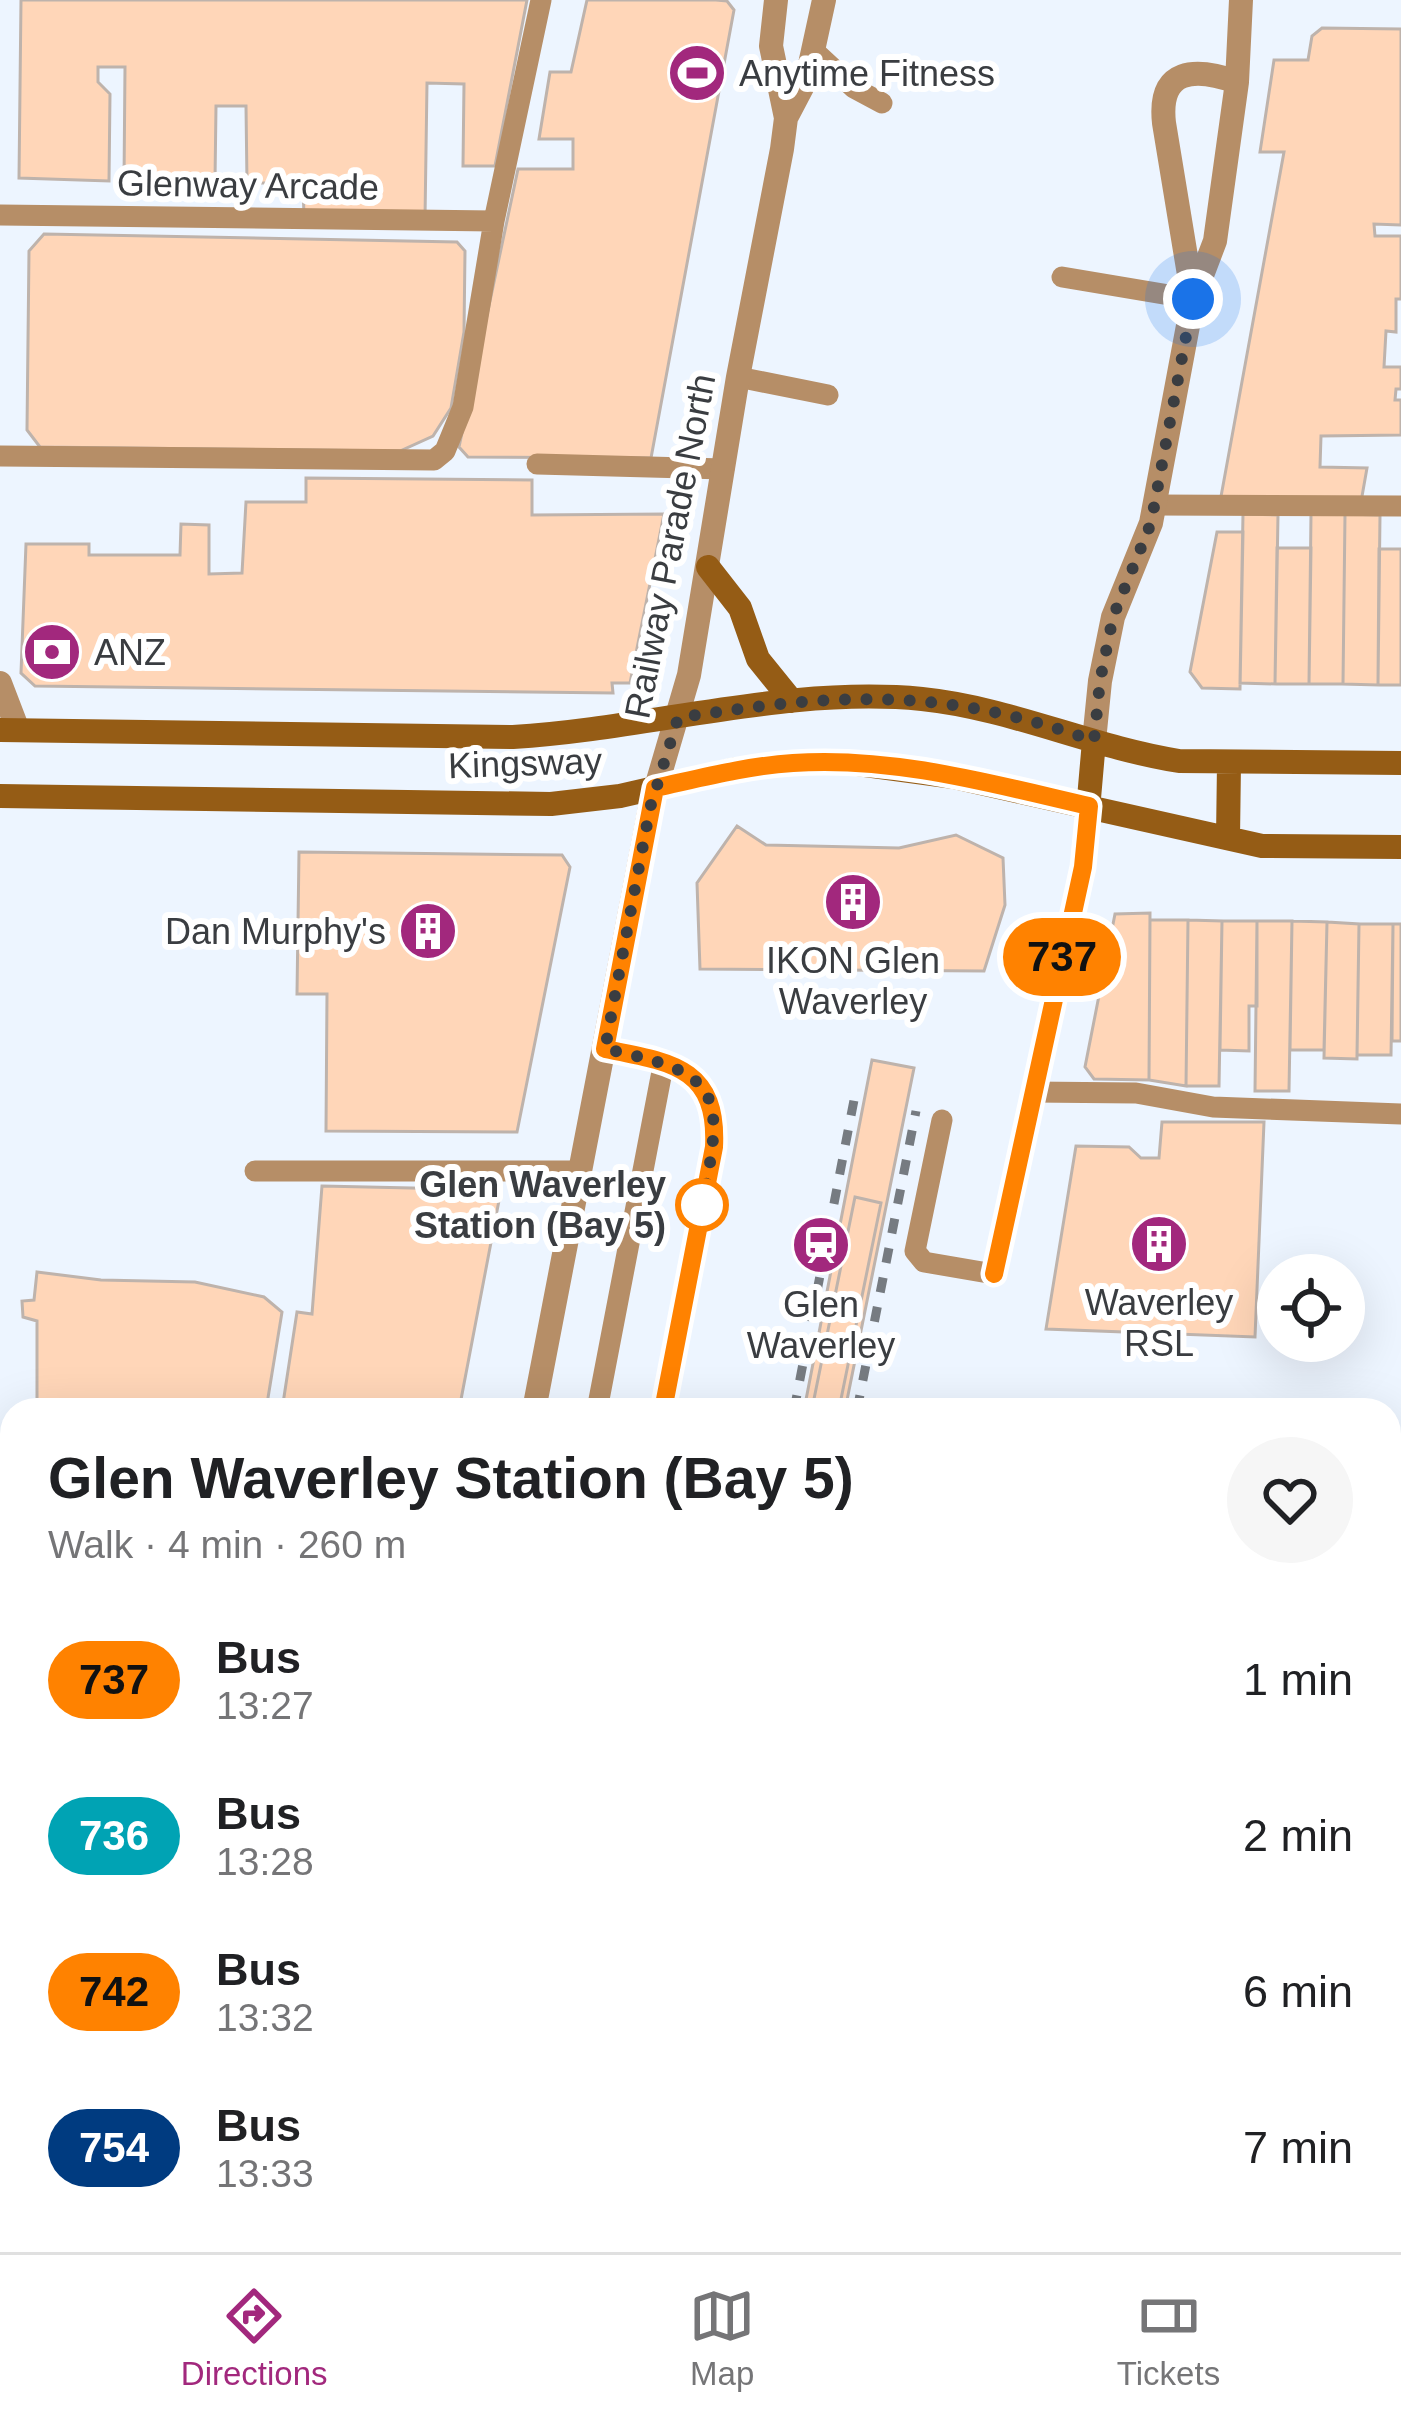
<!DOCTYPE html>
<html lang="en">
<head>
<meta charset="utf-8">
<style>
	:root { --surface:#fff; --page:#f6f6f6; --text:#202124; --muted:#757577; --line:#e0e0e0; --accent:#a2287d }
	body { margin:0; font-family:Helvetica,sans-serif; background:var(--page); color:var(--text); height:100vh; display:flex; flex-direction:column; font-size:45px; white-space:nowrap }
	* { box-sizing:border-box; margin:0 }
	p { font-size:39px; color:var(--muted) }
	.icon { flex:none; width:66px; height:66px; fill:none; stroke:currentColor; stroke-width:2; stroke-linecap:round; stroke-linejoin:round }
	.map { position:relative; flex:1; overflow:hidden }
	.sheet { position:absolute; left:0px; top:1398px; width:1401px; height:855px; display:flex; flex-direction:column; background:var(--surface); border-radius:36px 36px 0 0; box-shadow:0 12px 48px #0002 }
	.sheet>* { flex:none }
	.badge { padding:0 24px; border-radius:39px; font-size:42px; line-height:78px }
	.fabs { position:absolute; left:1257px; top:1254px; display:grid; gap:24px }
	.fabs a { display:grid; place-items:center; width:108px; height:108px; border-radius:50%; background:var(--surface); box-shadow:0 12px 48px #0002; font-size:60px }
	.you { position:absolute; width:60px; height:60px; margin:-30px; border:9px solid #fff; border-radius:50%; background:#1a73e8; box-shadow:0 0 0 18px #1a73e833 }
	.map>.badge { position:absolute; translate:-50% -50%; box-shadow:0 0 0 6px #fff }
	.round { display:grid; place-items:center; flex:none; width:126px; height:126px; border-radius:63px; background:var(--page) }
	.overview { display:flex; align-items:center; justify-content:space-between; height:204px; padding:0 48px }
	h1 { font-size:57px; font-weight:700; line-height:90px }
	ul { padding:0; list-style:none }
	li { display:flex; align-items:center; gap:36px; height:156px; padding:0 48px }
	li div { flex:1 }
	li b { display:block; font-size:45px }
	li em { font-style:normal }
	li .badge { min-width:132px; font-weight:700; text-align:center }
	.menu { display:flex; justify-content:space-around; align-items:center; height:168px; border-top:3px solid var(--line); background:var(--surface); font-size:33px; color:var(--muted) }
	.menu a { display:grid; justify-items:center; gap:6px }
	.menu .on { color:var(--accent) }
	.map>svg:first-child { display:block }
	.building { fill:#ffd6b8; stroke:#beb3ac; stroke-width:3; fill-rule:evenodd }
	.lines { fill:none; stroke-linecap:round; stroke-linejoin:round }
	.lane { stroke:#b68e67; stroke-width:21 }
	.street { stroke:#b68e67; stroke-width:24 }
	.secondary { stroke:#955c15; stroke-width:24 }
	.rail { stroke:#767b81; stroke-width:9; stroke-dasharray:15 15; stroke-linecap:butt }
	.line-casing { stroke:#fff; stroke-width:27 }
	.line { stroke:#ff8200; stroke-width:18 }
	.walk { stroke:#3a3d41; stroke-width:12; stroke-dasharray:0 21.6 }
	.stop-dot { fill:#fff; stroke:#ff8200; stroke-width:6 }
	.labels { text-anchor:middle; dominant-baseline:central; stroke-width:12; stroke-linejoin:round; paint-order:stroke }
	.poi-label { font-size:36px; fill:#3a3d41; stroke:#fff }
	.street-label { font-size:36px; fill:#3a3d41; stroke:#fff }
	.stop-label { font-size:36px; font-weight:bold; fill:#3a3d41; stroke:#fff; text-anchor:end }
</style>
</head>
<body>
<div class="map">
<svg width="1401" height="2252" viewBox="0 0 1401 2252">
	<rect width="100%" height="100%" fill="#edf5ff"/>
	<path class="building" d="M21,0H527L495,166H463L464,84L427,83L425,219L304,217L303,183H247L246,106H216L215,181H124L125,67H98V82L110,94L109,181L19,178Z
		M587,0H716L727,1L734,10L651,458L468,457L459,447L518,169H573V139H539L550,72H571Z
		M1322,28L1401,29V225L1374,224L1375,236H1401V299H1396V332L1386,331L1384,367H1401V389H1396L1395,400H1401V435L1321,436L1320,467L1367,468L1361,502H1220L1284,152H1260L1274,60H1308L1312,36Z
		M44,234L457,242L465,251L464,332L451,408L433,436L400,451L40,447L27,430L29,251Z
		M306,478L532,480V515L664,514L630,683H612L613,693L35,686L21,673L26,544H89V555H180L181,524L209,525V574L242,573L246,502H306Z
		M1243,514L1278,515L1275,684L1240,683Z
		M1311,514H1345L1343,684H1309Z
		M1345,514L1380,515L1378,685L1343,684Z
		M1217,532H1243L1240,689L1202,688L1190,672Z
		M1277,548H1311L1309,684H1275Z
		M1379,549H1401V685H1378Z
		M737,826L766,845L899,848L956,835L1003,858L1005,905L984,971L700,969L697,883Z
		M299,852L562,855L570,867L517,1132L326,1131L327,994H297Z
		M1150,913L1149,1080L1094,1079L1085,1067L1115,914Z
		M1150,920H1188L1186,1086L1149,1080Z
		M1188,920L1222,921L1219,1086H1186Z
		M1222,921H1257V1006H1249V1051L1220,1050Z
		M1257,921H1292L1289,1091H1255Z
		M1292,921L1327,922L1324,1050H1290Z
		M1327,922L1359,924L1357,1059L1324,1058Z
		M1359,924H1393L1391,1055H1357Z
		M1393,924H1401V1041H1392Z
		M872,1060L914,1068L845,1410H804ZM855,1197L881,1203L840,1404L814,1399Z
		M1162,1122H1264L1255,1337L1046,1329L1076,1146L1129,1147L1141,1158H1159Z
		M322,1186L501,1190L459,1410H282L297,1312L312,1314Z
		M855,1197L881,1203L840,1404L814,1399Z
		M37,1272L101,1280L195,1282L264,1297L282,1312L266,1410H37V1321L23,1317L22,1301L34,1300Z
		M42,2241H130L129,2252H36V2247H42Z
		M170,2241H278L277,2252H170Z
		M862,2241H905V2252H862Z
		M920,2241H975V2252H920Z
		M1053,2241H1111V2252H1052Z
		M985,2243L1043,2244V2252H985Z"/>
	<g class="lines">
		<path class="lane" d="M813,50L854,88L882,103
			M0,215L494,221
			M1062,277L1193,299
			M738,377L828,395
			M0,456L434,460L445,451L463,407L494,221L541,0
			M537,464L724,469
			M1155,505L1401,506
			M605,1049C670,1062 718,1069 714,1147L663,1410
			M1032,1092L1136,1093L1213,1107L1401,1114
			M942,1120L915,1251L924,1262L994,1274
			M255,1171H581
			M597,1410L664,1061"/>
		<path class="street" d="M786,118L807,78L824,0
			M1193,299L1164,123C1158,68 1195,67 1237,82
			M0,683L18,730
			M1094,741L1100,681L1113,617L1151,523L1193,299L1215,241L1237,82L1241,0
			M534,1410L650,808L689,675L738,377L782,149L786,118L771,46L776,0
			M0,1602H12
			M379,2252L384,2241"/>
		<path class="secondary" d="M708,567L740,608L758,659L792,701
			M0,730L513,737C649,729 785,686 922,699C1010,708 1091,747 1179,761L1401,763
			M0,796L551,804L620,796L733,770L797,762H843L954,777L1262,846L1401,847
			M1228,838L1229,763
			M994,1274L1083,867L1094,741
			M1389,2126H1401
			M769,2252L771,2241"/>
		<path class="rail" d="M794,1410L855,1095
			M857,1410L916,1111
			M632,2252L634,2241
			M656,2252L659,2241"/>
	</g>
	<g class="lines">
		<g class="line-casing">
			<path id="line" d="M663,1410L714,1147C718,1067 671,1062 605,1049L655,788C701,778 746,766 793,763C893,756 993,784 1089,806L1083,867L994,1274"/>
		</g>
		<use href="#line" class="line"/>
		<path class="walk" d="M702,1205C725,1093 723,1073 605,1049L650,808L678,718C834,693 942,686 1094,741L1100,681L1113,617L1151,523L1193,299"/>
	</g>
	<defs>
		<g id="stadium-disc" transform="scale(3)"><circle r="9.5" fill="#a2287d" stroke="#fff"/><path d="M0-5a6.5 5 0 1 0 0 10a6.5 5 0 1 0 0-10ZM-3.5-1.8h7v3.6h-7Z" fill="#fff"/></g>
		<g id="bank-disc" transform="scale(3)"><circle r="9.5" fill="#a2287d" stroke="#fff"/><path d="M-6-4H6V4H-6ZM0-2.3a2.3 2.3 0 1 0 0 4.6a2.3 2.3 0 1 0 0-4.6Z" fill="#fff"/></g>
		<g id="building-disc" transform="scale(3)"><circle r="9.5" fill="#a2287d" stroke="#fff"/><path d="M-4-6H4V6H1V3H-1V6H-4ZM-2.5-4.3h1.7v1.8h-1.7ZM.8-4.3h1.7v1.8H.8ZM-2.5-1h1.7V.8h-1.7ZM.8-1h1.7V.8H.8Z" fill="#fff"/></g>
		<g id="station-disc" transform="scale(3)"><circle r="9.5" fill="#a2287d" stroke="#fff"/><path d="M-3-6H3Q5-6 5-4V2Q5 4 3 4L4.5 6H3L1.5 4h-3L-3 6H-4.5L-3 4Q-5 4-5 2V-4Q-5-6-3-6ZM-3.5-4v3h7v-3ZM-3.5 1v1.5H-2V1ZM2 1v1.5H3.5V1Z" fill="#fff"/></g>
	</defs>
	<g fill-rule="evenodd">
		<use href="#stadium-disc" x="697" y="73"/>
		<use href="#bank-disc" x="52" y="652"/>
		<use href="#building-disc" x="853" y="902"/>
		<use href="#building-disc" x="428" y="931"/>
		<use href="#building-disc" x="1159" y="1244"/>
		<use href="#station-disc" x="821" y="1245"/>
	</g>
	<circle class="stop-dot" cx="702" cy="1205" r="24"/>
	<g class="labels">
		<g class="poi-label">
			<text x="739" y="73" text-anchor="start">Anytime Fitness</text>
			<text x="94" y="652" text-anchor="start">ANZ</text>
			<text x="386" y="931" text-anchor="end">Dan Murphy's</text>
			<text x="853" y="960">IKON Glen<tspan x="853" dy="41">Waverley</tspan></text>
			<text x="1159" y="1302">Waverley<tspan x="1159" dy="41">RSL</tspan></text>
			<text x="821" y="1304">Glen<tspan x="821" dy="41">Waverley</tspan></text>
		</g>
		<g class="street-label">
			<text transform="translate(248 185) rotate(1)">Glenway Arcade</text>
			<text transform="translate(670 546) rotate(-79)">Railway Parade North</text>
			<text transform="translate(525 763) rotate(-2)">Kingsway</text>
		</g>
		<g class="stop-label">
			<text x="666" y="1184">Glen Waverley<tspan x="666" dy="41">Station (Bay 5)</tspan></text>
		</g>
	</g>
</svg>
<div class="fabs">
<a><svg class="icon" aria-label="locate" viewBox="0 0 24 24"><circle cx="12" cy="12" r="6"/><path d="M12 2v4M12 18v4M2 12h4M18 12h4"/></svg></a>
</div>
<div class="you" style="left:1193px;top:299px"></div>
<b class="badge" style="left:1062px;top:957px;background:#ff8200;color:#111">737</b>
<section class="sheet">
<div class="overview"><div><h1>Glen Waverley Station (Bay 5)</h1><p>Walk · 4 min · 260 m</p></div><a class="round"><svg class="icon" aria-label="heart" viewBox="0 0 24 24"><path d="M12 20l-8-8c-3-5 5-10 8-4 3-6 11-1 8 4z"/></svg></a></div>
<ul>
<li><span class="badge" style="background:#ff8200;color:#111">737</span><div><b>Bus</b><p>13:27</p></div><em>1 min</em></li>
<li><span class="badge" style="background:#00a3b4;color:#fff">736</span><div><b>Bus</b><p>13:28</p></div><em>2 min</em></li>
<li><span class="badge" style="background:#ff8200;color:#111">742</span><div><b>Bus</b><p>13:32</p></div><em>6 min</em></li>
<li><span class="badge" style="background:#003b80;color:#fff">754</span><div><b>Bus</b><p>13:33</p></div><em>7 min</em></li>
</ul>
</section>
</div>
<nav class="menu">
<a class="on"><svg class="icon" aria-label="directions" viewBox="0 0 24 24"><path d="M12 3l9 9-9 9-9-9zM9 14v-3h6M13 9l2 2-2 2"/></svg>Directions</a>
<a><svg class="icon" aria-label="map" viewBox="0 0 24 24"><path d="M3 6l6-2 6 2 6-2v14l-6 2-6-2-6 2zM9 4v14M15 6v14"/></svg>Map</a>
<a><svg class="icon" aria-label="tickets" viewBox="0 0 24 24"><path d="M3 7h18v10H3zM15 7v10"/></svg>Tickets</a>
</nav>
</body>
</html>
